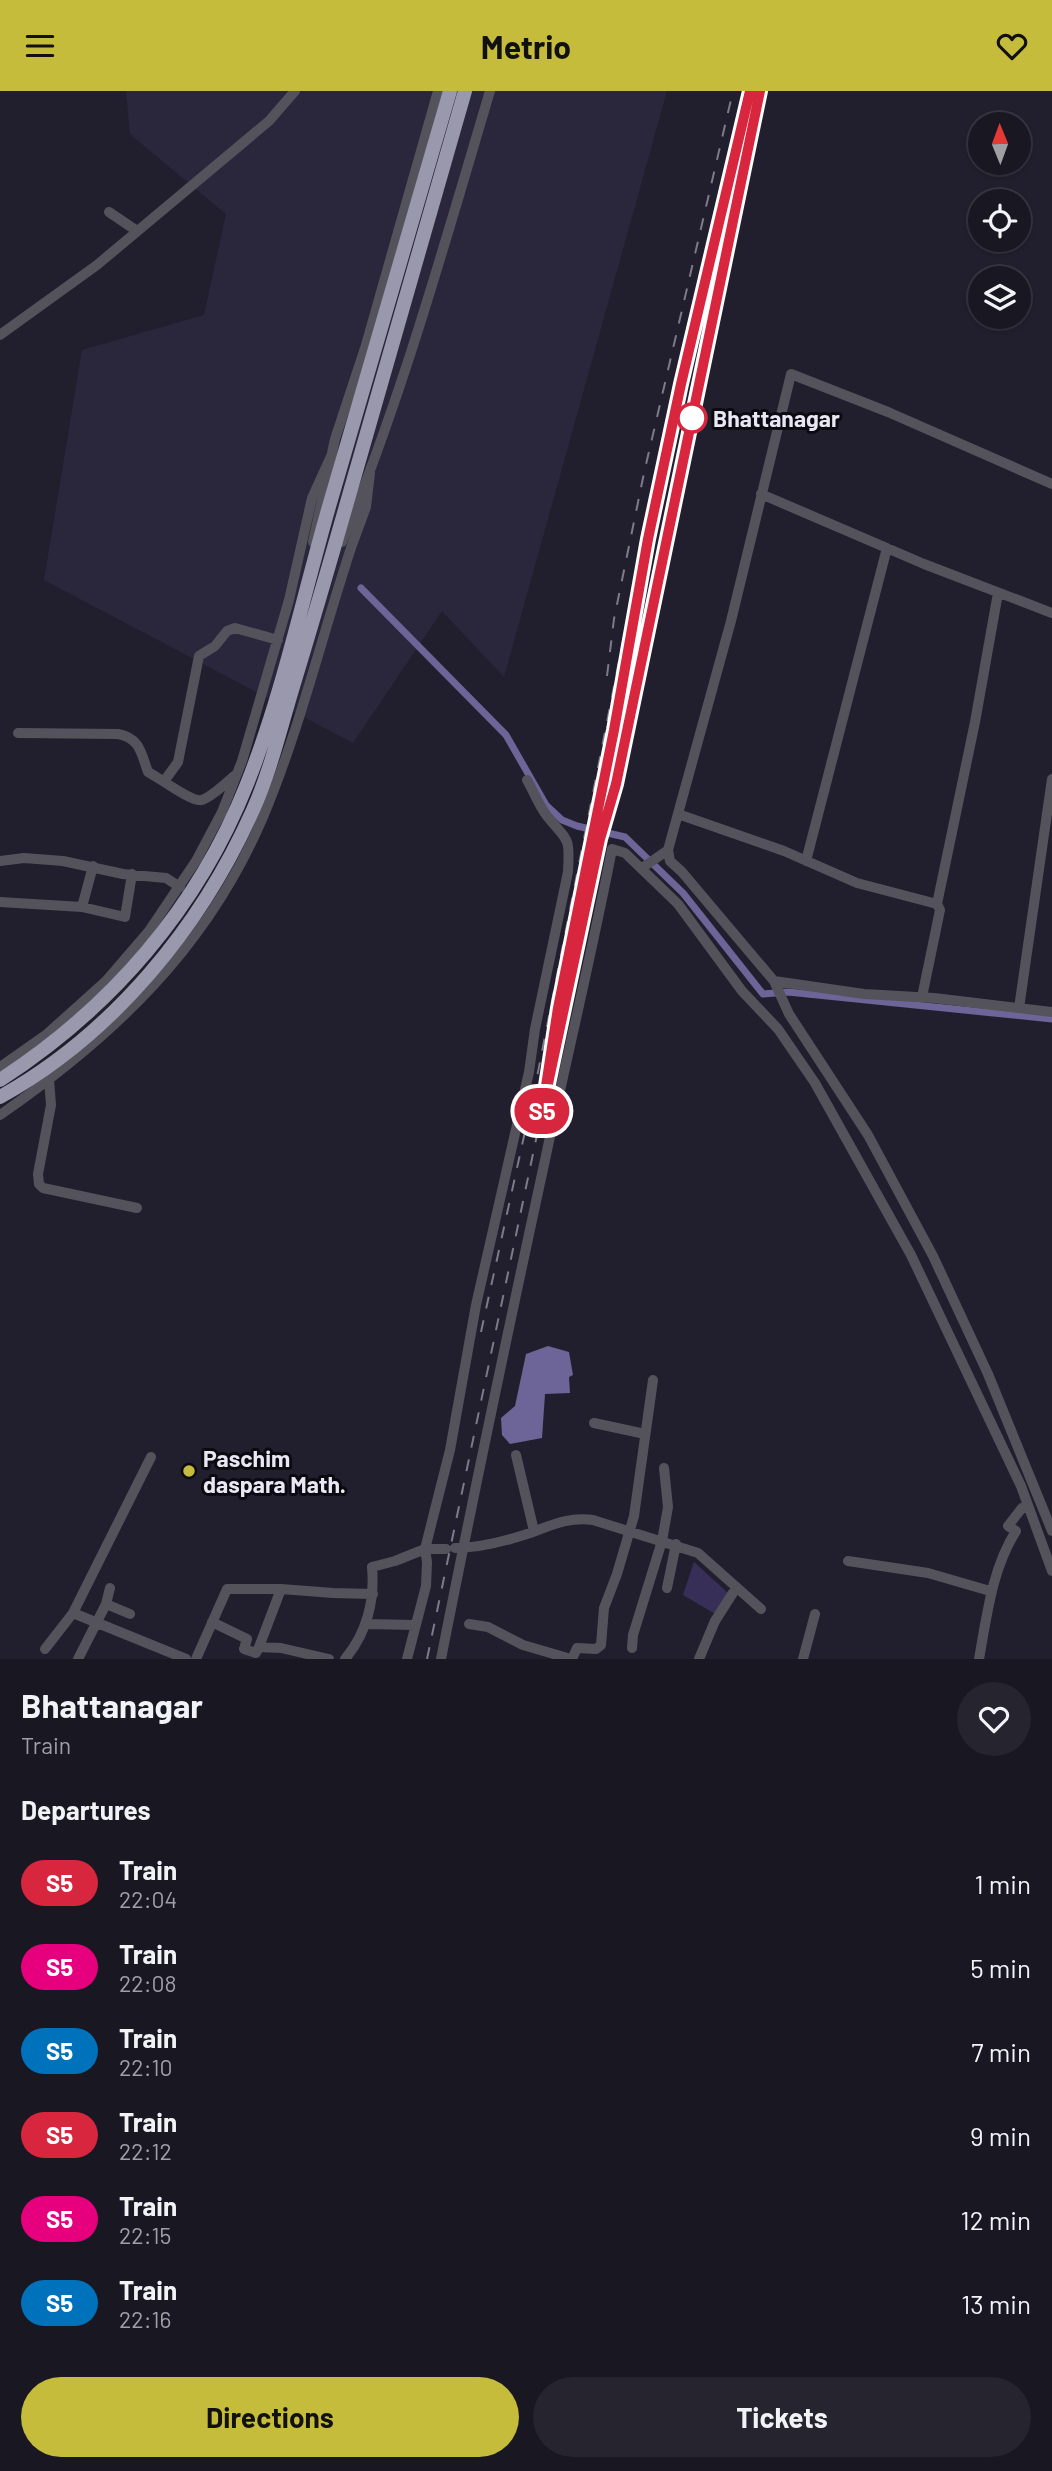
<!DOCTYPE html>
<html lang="en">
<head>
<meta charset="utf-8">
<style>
	:root { --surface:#191722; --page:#26242f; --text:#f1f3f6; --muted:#9f9fa5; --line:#373640; --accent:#c6bc3c }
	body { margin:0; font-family:Barlow,sans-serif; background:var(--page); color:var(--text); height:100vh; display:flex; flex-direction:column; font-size:26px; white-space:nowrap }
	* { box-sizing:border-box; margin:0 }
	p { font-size:23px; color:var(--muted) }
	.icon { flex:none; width:38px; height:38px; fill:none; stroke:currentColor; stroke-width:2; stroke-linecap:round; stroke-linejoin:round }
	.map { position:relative; height:1568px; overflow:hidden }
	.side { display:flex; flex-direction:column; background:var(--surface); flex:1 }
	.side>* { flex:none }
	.badge { padding:0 14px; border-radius:23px; font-size:24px; line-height:46px }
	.needle { width:46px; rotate:359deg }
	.controls { position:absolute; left:968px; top:21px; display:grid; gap:14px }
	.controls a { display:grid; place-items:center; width:63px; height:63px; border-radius:50%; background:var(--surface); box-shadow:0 2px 5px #0004,0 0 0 2px var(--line); font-size:35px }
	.map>.badge { position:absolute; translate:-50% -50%; box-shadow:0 0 0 4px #fff }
	h2 { padding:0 21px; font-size:26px; line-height:63px }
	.round { display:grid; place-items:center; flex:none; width:74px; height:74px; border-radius:37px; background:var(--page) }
	.summary { display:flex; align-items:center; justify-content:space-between; height:119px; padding:0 21px }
	h1 { font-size:33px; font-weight:700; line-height:52px }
	.cta { display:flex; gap:14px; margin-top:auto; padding:14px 21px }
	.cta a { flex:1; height:80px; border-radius:42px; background:var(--accent); color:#111; font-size:28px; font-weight:700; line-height:80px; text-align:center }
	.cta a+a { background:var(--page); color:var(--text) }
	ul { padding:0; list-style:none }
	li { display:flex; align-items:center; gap:21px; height:84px; padding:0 21px }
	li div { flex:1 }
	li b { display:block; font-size:26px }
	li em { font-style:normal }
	li .badge { min-width:77px; font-weight:700; text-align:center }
	header { display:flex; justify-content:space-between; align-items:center; height:91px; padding:0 21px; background:var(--accent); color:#111; font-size:32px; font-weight:700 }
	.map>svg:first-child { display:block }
	.built { fill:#2a273c }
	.green { fill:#372f58 }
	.water { fill:#6d6497 }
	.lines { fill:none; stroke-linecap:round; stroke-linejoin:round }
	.canal { stroke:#6d6497; stroke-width:7 }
	.minor { stroke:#54535b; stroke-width:10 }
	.highway { stroke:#9a98ac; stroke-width:14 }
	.rail { stroke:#7d7b89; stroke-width:2; stroke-dasharray:12 12; stroke-linecap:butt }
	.line-casing { stroke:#fff; stroke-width:16 }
	.line { stroke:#d7263d; stroke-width:10 }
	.stop-dot { fill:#fff; stroke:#d7263d; stroke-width:3.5 }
	.poi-dot { fill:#c6bc3c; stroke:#0b0a11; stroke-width:2.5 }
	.labels { text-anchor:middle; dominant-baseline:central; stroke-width:6; stroke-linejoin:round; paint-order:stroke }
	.stop-label { font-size:23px; font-weight:bold; fill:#e8e7f2; stroke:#0b0a11; text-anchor:start }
	.poi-label { font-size:23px; font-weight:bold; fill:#e8e7f2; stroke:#0b0a11; text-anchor:start }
</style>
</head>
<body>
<header><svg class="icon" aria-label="menu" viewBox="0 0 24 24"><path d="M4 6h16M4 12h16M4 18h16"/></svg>Metrio<svg class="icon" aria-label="heart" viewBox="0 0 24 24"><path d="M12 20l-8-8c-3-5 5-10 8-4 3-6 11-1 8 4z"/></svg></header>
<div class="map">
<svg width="1052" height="1568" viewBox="0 0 1052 1568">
	<rect width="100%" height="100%" fill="#211f2e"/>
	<path class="built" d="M126,0H667L504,586L442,520L353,652L44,489L82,259L204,224L226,123L130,43Z"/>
	<path class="green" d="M694,1471L728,1502L717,1524L683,1504Z"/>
	<path class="water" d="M548,1255L569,1261L573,1284L569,1286L570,1302L545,1303L542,1347L510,1353L502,1344L501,1327L515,1315L526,1263Z"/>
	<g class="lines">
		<path class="canal" d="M361,497L506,644L546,714L562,729L577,735L625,746L683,802L763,903L788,901L1052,928"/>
		<path class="minor" d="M109,121L137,140
			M0,244L97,174L269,30L295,0
			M1052,393L888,321L791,283L731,530L668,759L670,770L682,781L774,890L789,923L868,1044L933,1165L988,1283L1052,1440
			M761,403L924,473L1052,522
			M313,451L335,348L366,254L438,0
			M342,451C402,306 445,151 490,0
			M18,642L118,643C140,647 141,662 148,681C160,687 192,712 202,709C213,705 226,692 234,685
			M165,689L178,671L199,565L215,555L227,540L235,537L278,549
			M678,723L784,760L857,792L937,813
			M0,770L24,767L63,770L123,783L166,787L180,796
			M806,770L887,457
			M642,777L668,759
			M0,811L82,816L125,826L132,783
			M82,816L93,775
			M774,890L864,903L934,907L1052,921
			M922,906L940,819L937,813L975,631L998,502
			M1019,917L1052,688
			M0,976L47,943L106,890L149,840L196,770L222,721L242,670L289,509L312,407L332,363
			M49,989L51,1014L38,1083L39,1093L43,1097L137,1117
			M0,1024C115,944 207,857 263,726C300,638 322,544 352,454L366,416L370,382
			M594,1332L645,1343
			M516,1364L534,1440
			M455,1457C478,1457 502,1451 524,1444C548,1436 568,1425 593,1429L698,1462L761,1518
			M446,1458H425L450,1359L476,1214L529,981L535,938L568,781C570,744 568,751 547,725C539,715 534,701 527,689
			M848,1470L928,1482L990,1500
			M667,1497L676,1453
			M106,1513L130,1523
			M73,1522L186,1568
			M212,1531L247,1548L244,1558L256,1562L259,1556L281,1557L329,1568
			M365,1533L416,1534
			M469,1533L488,1536L523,1554L571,1568
			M259,1556L281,1498
			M632,1557L633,1544L662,1450L668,1416L664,1377
			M45,1558L73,1522L151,1366
			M78,1568L106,1513L110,1497
			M196,1568L227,1498H281L333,1502L373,1503
			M345,1568C367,1542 375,1509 372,1476L395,1470L425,1458L427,1471L426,1495L407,1568
			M441,1568C474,1401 509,1235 545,1069C567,965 592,862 612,758L625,762L678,813L742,900L778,938L815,992L911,1164L1021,1395L1052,1480
			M572,1568L577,1557L596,1558L601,1554L604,1517L617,1483L634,1425L653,1289
			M699,1568L715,1530L736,1497
			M803,1568L815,1523
			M979,1568C987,1524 992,1478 1016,1440L1008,1435L1022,1417"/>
		<path class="highway" d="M0,989C111,917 198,817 247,693C282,605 302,510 328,419C368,280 408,140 450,0
			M0,1006C113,943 201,836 253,719C270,681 280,639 292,599C312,533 331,468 350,401C388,268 426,134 465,0"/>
		<path class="rail" d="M607,585L614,528L644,382L733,0
			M481,1241L537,986L649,418L744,0
			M427,1568L756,0"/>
	</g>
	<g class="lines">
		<g class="line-casing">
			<path id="line" d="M750,0L681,293L648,448L614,639L558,917L542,1021L600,748L616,693L760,0"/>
		</g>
		<use href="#line" class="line"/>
	</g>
	<circle class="stop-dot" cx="692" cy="327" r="14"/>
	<circle class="poi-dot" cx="189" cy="1380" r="7"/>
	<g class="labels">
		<g class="stop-label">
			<text x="713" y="327">Bhattanagar</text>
		</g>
		<g class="poi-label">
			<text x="203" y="1367">Paschim<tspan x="203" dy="26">daspara Math.</tspan></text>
		</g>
	</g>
</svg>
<div class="controls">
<a><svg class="needle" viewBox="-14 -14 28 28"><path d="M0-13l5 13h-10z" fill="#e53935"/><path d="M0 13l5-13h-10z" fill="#9f9fa5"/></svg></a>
<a><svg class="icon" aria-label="locate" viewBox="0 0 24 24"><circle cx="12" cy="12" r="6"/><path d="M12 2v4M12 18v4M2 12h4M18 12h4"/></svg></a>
<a><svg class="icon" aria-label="layers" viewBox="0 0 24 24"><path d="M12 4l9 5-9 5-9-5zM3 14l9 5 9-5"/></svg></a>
</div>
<b class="badge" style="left:542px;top:1020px;background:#d7263d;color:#fff">S5</b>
</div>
<section class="side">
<div class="summary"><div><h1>Bhattanagar</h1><p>Train</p></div><a class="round"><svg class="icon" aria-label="heart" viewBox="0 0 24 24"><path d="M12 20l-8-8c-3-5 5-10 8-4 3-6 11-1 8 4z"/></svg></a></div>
<h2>Departures</h2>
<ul>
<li><span class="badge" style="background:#d7263d;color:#fff">S5</span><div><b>Train</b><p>22:04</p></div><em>1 min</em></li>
<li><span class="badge" style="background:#e6007e;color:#fff">S5</span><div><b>Train</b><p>22:08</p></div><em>5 min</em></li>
<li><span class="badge" style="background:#0072bc;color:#fff">S5</span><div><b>Train</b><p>22:10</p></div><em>7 min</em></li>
<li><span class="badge" style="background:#d7263d;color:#fff">S5</span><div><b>Train</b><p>22:12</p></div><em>9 min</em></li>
<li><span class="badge" style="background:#e6007e;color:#fff">S5</span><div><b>Train</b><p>22:15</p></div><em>12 min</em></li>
<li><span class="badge" style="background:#0072bc;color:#fff">S5</span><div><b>Train</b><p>22:16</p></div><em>13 min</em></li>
</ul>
<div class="cta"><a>Directions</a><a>Tickets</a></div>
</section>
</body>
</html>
